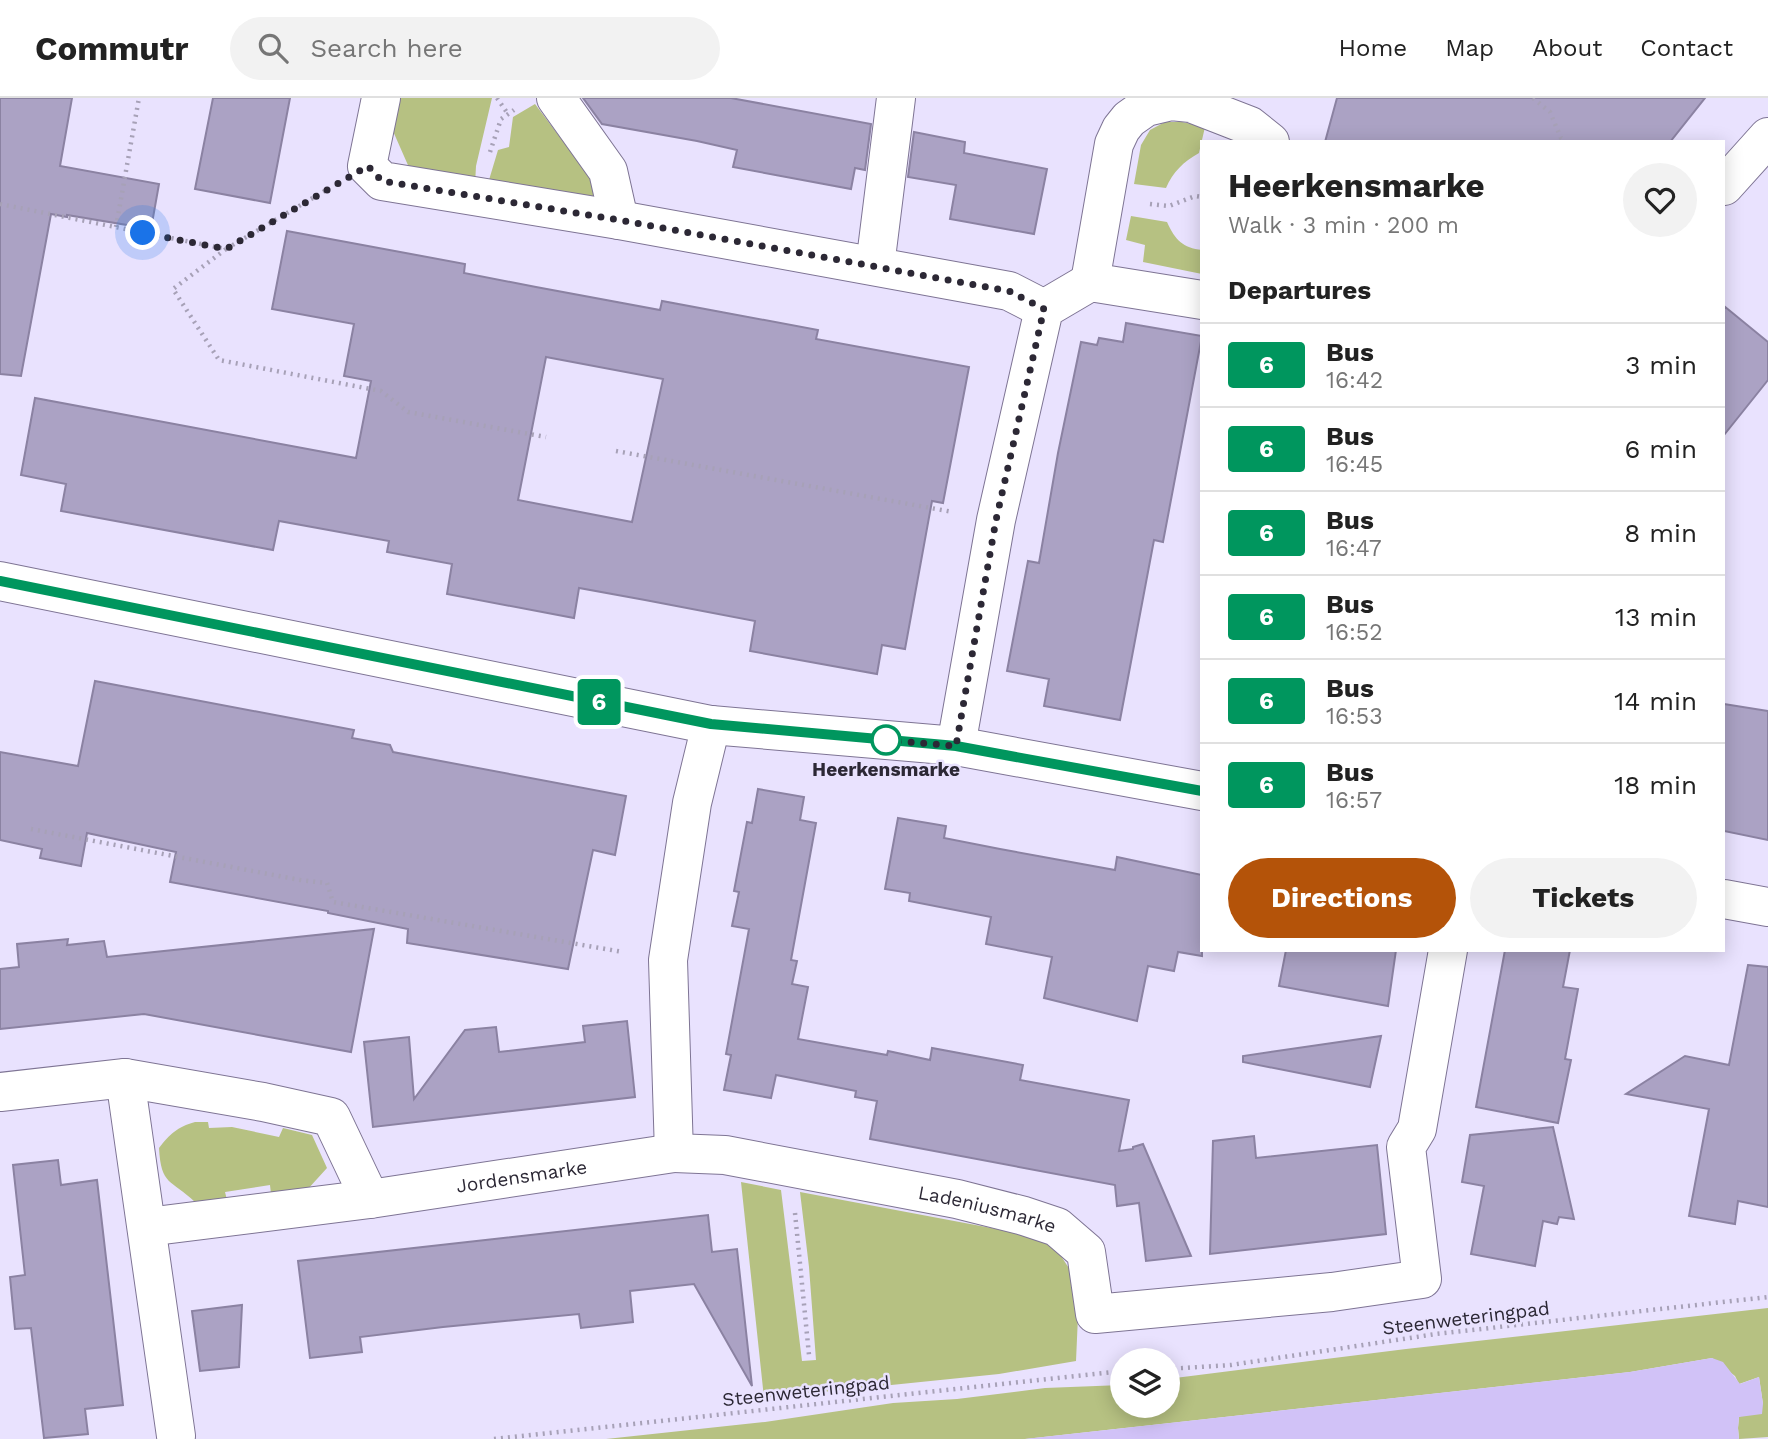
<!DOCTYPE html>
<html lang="en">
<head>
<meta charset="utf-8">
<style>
	:root { --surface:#fff; --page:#f2f2f2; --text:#222; --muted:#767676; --line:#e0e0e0; --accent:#b45309 }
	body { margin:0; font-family:"Work Sans",sans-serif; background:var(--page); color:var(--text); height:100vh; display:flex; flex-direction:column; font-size:26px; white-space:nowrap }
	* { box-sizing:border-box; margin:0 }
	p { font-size:23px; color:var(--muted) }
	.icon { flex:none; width:38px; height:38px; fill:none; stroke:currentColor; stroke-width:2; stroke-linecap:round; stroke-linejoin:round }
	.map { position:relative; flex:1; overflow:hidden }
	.drawer { position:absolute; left:1200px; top:42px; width:525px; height:812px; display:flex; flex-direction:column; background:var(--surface); border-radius:0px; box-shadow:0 4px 18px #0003 }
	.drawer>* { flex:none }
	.badge { padding:0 14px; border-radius:5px; font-size:24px; line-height:46px }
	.tools { position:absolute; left:1110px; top:1250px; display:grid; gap:14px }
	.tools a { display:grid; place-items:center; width:70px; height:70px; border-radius:50%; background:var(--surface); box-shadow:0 4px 18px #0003; font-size:35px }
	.you { position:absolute; width:35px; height:35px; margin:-18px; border:5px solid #fff; border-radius:50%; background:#1a73e8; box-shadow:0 0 0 10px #1a73e833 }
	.map>.badge { position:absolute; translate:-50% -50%; box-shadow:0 0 0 4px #fff }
	h2 { padding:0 28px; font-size:26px; line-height:63px }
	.round { display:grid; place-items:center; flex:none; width:74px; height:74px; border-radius:37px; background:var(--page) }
	.head { display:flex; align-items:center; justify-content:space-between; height:119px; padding:0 28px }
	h1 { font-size:33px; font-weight:700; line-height:52px }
	.action { display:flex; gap:14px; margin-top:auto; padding:14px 28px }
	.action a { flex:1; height:80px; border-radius:42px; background:var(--accent); color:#fff; font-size:28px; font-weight:700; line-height:80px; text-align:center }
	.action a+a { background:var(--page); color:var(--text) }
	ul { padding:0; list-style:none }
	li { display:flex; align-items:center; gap:21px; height:84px; padding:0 28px; border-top:2px solid var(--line) }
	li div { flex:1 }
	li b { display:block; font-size:26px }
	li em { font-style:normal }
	li .badge { min-width:77px; font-weight:700; text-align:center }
	header { display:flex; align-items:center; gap:42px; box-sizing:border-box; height:98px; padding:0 35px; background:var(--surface); border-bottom:2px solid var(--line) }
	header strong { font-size:33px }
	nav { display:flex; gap:38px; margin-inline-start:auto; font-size:24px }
	.search { width:490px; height:63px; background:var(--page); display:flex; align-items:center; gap:18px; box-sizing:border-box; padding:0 24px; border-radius:38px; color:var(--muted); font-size:26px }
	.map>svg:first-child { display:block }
	.green { fill:#b6c182 }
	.water { fill:#d1c2f7 }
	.building { fill:#aba2c4; stroke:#8b82a2; stroke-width:2; fill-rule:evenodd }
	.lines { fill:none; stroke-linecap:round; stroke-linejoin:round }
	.minor-casing { stroke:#7e7494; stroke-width:40 }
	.path { stroke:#a7a1b7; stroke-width:4.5; stroke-dasharray:2 5; stroke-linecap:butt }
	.minor { stroke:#fff; stroke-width:38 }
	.line-casing { stroke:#fff; stroke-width:16 }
	.line { stroke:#00965e; stroke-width:10 }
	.walk { stroke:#2c2835; stroke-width:7; stroke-dasharray:0 12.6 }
	.stop-dot { fill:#fff; stroke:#00965e; stroke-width:3.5 }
	.labels { text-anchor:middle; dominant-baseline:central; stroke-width:5; stroke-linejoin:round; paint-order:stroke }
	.stop-label { font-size:19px; font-weight:bold; fill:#2c2835; stroke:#e9e2fe }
	.street-label { font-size:19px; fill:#2c2835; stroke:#e9e2fe }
</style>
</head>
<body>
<header>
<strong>Commutr</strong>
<div class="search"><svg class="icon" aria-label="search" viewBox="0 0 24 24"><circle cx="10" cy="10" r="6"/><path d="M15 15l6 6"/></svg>Search here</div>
<nav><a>Home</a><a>Map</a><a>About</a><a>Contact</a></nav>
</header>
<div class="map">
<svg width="1768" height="1341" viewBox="0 0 1768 1341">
	<rect width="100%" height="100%" fill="#e9e2fe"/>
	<path class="green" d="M396,0H492L476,68L475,87L411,74L389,24Z
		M535,6L599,91L598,99L486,92L498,52L509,49L513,19Z
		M1165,24H1182L1205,29L1199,55C1183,64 1173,74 1166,90L1134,86L1141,47L1150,32Z
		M1131,118L1167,124C1175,142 1183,150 1202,152V176L1143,164L1145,147L1126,142Z
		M195,1024H208L209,1030L232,1029L279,1039L283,1030L312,1037L327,1070L307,1092L271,1096L270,1087L225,1094L227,1102L195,1104C171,1081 161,1088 159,1050C170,1036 177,1029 195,1024Z
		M741,1084L781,1092L802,1263L816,1262L809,1169L800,1094L1050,1141L1074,1178L1078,1218L1076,1263L999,1276L764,1300Z
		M1768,1210V1339L1739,1341L1738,1330L1739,1319L1763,1306L1759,1279L1739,1286L1735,1278L1712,1260L1630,1274L1025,1341H606L765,1324L893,1305L957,1301L1045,1290L1122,1287V1307H1167V1281L1406,1251Z"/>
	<path class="water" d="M1712,1260L1723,1264L1740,1286L1759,1279L1763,1306L1762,1316L1739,1319L1738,1330L1739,1341H1025L1630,1274Z"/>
	<path class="building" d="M0,0H72L60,68L159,86L151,131L67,117V119L51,116L21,278L0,276Z
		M213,0H290L270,105L195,91Z
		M583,0H731L871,26L865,72L855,70L851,91L733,69L737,52L697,43L602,26Z
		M1337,0H1705L1670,44H1325Z
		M914,34L965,44L964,55L1047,71L1034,136L950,121L956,87L908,79Z
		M287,133L465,166L464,175L536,189L660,212L662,203L818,232L816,241L969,269L943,405L932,403L905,551L882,547L877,576L750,553L755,523L645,502L579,490L574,520L447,496L452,466L387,454L389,443L279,423L273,452L61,413L66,386L21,377L35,300L356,360L371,283L344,278L354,226L272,211ZM546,259L663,281L632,424L518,402Z
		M1724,208L1768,244V282L1724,337Z
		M1126,225L1202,238L1163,444L1154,442L1120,622L1044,608L1049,581L1007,573L1028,463L1039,465L1058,355L1081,244L1097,247L1099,240L1123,244Z
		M95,583L354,632L352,640L390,647L393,654L626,698L615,757L593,752L568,871L407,845L408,831L328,815V813L170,784L176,754L87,735L81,768L40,760L42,751L0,742V654L78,668Z
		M1724,606L1768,613V742L1724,733Z
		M758,691L804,699L800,722L816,725L791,862L797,863L792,886L808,889L798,941L887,957L888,953L930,962L932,950L1023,967L1020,982L1129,1002L1119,1053L1133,1051V1049L1143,1046L1191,1158L1146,1163L1139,1105L1117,1108L1115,1087L870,1041L877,1003L855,999L856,993L776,977L771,1000L724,992L731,957L726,956L749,831L732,828L739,794L734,793L747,724L752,725Z
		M898,720L946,728L944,740L1000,751L1115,772L1117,759L1202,777V858L1178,854L1174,873L1148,868L1137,923L1044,900L1052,859L986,846L991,819L909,803L910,795L885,791Z
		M374,831L351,954L144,916L0,931V871L19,869L17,846L68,841L67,847L104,843L107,859Z
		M1286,852H1396L1388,908L1279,888Z
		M1505,852H1570L1563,889L1578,891L1565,961L1571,962L1558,1025L1476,1009Z
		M1748,867L1768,869V1109L1738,1103L1735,1126L1689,1118L1709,1011L1626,996L1685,958L1729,967Z
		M627,923L635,999L373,1029L364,944L409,939L414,1001L465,932L496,929L499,954L585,944L583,928Z
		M1381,938L1370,989L1243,964V958Z
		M1553,1029L1574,1121L1559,1119L1557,1126L1543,1123L1535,1168L1471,1156L1484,1088L1462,1084L1470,1037Z
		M1254,1038L1256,1060L1377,1047L1386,1136L1210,1156L1213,1043Z
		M58,1062L61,1087L97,1082L123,1307L85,1311L88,1336L44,1340L31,1230L15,1231L10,1179L25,1177L13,1067Z
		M708,1117L712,1154L737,1151L752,1288L694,1186L630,1193L633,1224L581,1230L579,1216L443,1229L360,1239L362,1254L310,1260L298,1163Z
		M242,1207L239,1269L200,1273L192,1213Z"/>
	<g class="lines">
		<g class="minor-casing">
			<g id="minor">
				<path d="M381,0L367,68L382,83L619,122L1009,193L1044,211"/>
				<path d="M556,0L608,73L619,122"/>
				<path d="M1724,88L1768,39"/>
				<path d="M875,168L896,0"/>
				<path d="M1090,184L1114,46L1121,31L1129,21L1146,9L1171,3L1191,5L1250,28L1270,44"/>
				<path d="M0,483L711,627L956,648L1202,693"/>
				<path id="s1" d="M711,627L692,705L668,862L674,1055L725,1057L957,1101L1024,1118L1057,1129L1086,1154L1095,1216L1332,1194L1422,1181L1406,1049L1417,1031L1448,852"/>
				<path d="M956,648L996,422L1044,211L1090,184L1202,202"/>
				<path d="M1724,801L1768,809"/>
				<path d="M125,980L176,1338"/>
				<path d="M0,994L125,980L263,1004L331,1019L370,1101"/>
				<path id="s2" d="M147,1129L370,1101L674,1055"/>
			</g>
		</g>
		<path class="path" d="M497,0L508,16
			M1533,0L1550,14L1561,40L1566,44
			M490,54L501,21L514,12
			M0,106L226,151L328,91
			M1150,106L1169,108L1195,98L1202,99
			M116,129L139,0
			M226,151L173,191L219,262L381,293L408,314L546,339
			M616,353L953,414
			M31,731L300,782L327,785L333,804L623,854
			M795,1115L809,1257
			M1167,1271L1231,1267L1436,1236L1768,1199
			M494,1341L1122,1273"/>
		<use href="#minor" class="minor"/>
	</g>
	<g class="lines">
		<g class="line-casing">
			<path id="line" d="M0,483L711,626L956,648L1202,693"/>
		</g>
		<use href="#line" class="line"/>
		<path class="walk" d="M143,135L226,151L368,68L382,83L619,122L1009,193L1044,211L996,422L956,648L874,641L886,642"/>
	</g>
	<circle class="stop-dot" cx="886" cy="642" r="14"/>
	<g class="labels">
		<g class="stop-label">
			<text x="886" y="671">Heerkensmarke</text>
		</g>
		<g class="street-label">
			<text stroke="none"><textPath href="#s2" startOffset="378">Jordensmarke</textPath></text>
			<text stroke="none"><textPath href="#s1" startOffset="751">Ladeniusmarke</textPath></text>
			<text transform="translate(1466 1220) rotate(-7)">Steenweteringpad</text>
			<text transform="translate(806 1293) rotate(-6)">Steenweteringpad</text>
		</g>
	</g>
</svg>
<div class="tools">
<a><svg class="icon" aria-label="layers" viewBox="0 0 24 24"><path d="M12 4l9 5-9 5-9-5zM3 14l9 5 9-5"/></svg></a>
</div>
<div class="you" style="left:143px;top:135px"></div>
<b class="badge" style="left:599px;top:604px;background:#00965e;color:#fff">6</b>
<section class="drawer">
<div class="head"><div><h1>Heerkensmarke</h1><p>Walk · 3 min · 200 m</p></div><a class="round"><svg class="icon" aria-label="heart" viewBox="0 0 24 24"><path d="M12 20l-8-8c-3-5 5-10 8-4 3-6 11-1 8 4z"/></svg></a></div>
<h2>Departures</h2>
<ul>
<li><span class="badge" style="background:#00965e;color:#fff">6</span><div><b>Bus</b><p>16:42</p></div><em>3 min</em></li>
<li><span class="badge" style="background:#00965e;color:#fff">6</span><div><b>Bus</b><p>16:45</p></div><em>6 min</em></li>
<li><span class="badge" style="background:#00965e;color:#fff">6</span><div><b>Bus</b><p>16:47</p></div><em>8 min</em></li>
<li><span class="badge" style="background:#00965e;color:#fff">6</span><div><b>Bus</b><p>16:52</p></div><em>13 min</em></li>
<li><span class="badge" style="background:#00965e;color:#fff">6</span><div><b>Bus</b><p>16:53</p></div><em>14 min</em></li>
<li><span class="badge" style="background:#00965e;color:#fff">6</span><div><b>Bus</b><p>16:57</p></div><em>18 min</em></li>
</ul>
<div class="action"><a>Directions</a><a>Tickets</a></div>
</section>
</div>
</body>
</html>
